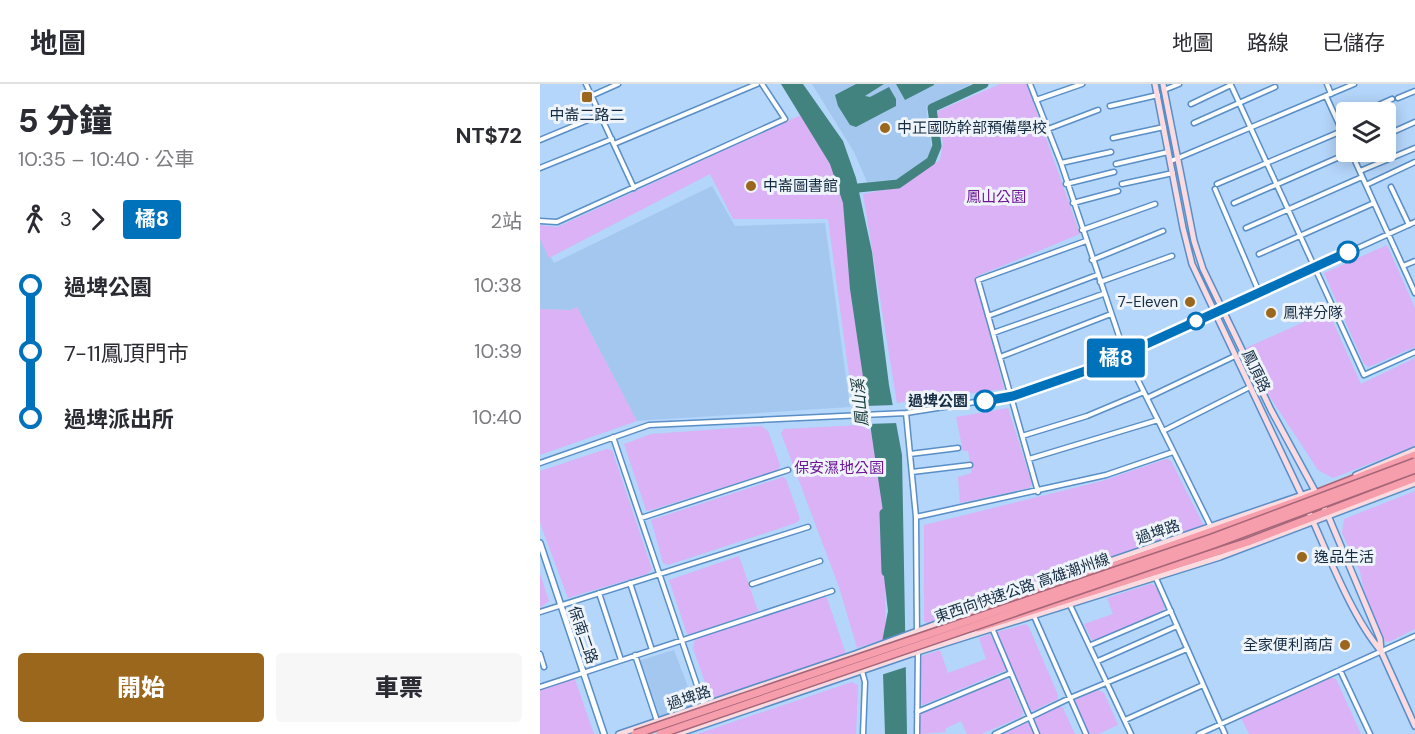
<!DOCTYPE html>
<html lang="zh-TW">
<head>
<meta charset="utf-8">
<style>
	:root { --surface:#fff; --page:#f7f7f7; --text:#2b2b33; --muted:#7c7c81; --line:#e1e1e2; --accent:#9a671d }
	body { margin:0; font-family:"DM Sans","Noto Sans TC",sans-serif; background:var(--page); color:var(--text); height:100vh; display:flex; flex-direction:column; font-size:22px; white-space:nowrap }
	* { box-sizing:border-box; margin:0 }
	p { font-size:20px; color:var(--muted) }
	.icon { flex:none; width:33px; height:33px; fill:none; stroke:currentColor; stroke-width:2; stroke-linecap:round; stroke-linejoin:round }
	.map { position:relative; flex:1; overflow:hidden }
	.drawer { display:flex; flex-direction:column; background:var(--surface); width:540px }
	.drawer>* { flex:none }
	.badge { padding:0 12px; border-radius:4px; font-size:21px; line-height:39px }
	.fabs { position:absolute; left:796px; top:18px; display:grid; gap:12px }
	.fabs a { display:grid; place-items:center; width:60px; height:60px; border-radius:6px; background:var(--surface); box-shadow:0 3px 15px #0003; font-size:30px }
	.map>.badge { position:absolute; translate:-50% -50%; box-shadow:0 0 0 3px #fff }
	.legs { display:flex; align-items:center; gap:9px; height:66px; padding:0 18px; font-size:20px }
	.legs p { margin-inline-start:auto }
	.head { display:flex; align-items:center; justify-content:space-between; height:102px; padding:0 18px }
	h1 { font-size:33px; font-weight:800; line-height:45px }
	.primary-button { display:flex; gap:12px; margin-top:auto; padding:12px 18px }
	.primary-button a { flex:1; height:69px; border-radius:6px; background:var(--accent); color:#fff; font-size:24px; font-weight:800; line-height:69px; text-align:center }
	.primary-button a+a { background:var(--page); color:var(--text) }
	ul { padding:0 18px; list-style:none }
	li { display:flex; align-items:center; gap:21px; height:66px; font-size:22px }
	li i { display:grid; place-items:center; width:9px; height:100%; margin:0 8px; background:currentColor }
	li i::after { content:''; width:15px; height:15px; margin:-8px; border:4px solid; border-radius:50%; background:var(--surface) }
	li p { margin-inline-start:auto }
	li:first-child i { background:linear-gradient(#0000 50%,currentColor 0) }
	li:last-child i { background:linear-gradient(currentColor 50%,#0000 0) }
	header { display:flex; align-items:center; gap:36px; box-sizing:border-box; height:84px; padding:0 30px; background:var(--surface); border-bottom:2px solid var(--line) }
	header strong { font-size:28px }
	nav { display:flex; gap:33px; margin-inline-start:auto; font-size:21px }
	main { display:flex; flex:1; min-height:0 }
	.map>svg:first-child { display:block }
	.built { fill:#a3c7ee }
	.green { fill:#dab2f5 }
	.water { fill:#428380 }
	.pier { fill:#b4d6fa }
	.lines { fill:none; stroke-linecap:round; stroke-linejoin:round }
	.river { stroke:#428380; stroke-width:9 }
	.minor-casing { stroke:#598ec7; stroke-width:7 }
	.tertiary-casing { stroke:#598ec7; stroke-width:8 }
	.secondary-casing { stroke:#598ec7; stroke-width:8 }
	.trunk-casing { stroke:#a6667a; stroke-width:10 }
	.minor { stroke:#fff; stroke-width:4 }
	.tertiary { stroke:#fff; stroke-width:5 }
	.secondary { stroke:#fcdbe0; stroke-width:5 }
	.trunk { stroke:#f69eac; stroke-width:7 }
	.trunk-bridge-casing { stroke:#a6667a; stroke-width:10; stroke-linecap:butt }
	.trunk-bridge { stroke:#f69eac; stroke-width:7 }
	.line-1-casing { stroke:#fff; stroke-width:14 }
	.line-1 { stroke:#0072bc; stroke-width:9 }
	.poi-dot { fill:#9a671d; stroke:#eef4fa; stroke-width:2 }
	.stop-1-dot { fill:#fff; stroke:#0072bc; stroke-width:3 }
	.labels { text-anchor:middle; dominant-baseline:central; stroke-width:6; stroke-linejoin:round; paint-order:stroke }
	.poi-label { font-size:15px; fill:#152c43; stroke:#eef4fa; text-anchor:start }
	.park-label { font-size:15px; fill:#70169a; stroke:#eef4fa }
	.street-label { font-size:15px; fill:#152c43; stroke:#eef4fa }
	.stop-label { font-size:15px; font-weight:bold; fill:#152c43; stroke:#eef4fa; text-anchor:end }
	.water-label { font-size:16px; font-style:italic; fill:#163836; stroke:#eef4fa }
</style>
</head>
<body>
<header>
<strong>地圖</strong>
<nav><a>地圖</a><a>路線</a><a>已儲存</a></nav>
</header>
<main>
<section class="drawer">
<div class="head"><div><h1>5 分鐘</h1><p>10:35 – 10:40 · 公車</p></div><b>NT$72</b></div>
<div class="legs"><svg class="icon" aria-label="walk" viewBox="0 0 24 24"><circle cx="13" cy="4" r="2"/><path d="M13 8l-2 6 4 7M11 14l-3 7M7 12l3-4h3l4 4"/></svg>3<svg class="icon" aria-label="forward" viewBox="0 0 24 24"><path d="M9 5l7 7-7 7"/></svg><b class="badge" style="background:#0072bc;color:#fff">橘8</b><p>2站</p></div>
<ul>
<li><i style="color:#0072bc"></i><b>過埤公園</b><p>10:38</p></li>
<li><i style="color:#0072bc"></i><span>7-11鳳頂門市</span><p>10:39</p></li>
<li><i style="color:#0072bc"></i><b>過埤派出所</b><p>10:40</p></li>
</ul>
<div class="primary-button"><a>開始</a><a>車票</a></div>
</section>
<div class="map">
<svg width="875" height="650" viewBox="0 0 875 650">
	<rect width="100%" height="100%" fill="#b4d6fa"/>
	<path class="built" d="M272,0H431L386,23L392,65L389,74L360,95L327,98L314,68Z
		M172,102L195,142L285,139L310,323L97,337L37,223L30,226L0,225V155L14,179Z
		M134,566L155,621L118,635L98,577Z"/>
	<path class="green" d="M460,0H487L540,150L435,193L464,305L357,319L323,110L354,104L400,76L403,59L396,28Z
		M261,31L299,95L316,189L329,321H313L288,135H193L170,90L9,174L0,155V141L17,143Z
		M847,161L875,224V263L829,283L824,280L784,189Z
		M37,223L97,337L0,371V225L30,226Z
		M788,227L821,300L875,274V362L793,394L778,386L728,310L706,264Z
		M468,324L492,400L489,404L420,419L418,393L432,389L428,367H423L416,333Z
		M320,341L330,346L343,386L346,555L317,564L299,503L241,349L244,345Z
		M221,342L228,347L240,381L238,386L108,427L106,426L84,360L111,350Z
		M66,365L72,366L112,485L107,490L28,514L0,439V387Z
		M626,375L631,377L664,442L660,445L519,491L388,540L384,537V441L562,397Z
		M243,393L246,395L260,435L256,439L128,481L123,479L111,436Z
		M875,407V545L849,558L844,557L827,519L820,488L802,449L804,435Z
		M199,472L218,527L150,551L147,550L129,496Z
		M0,489L9,517L0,524Z
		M610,500L615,501L625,522L622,527L555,557L552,556L544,540L573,530L567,514Z
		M283,512L287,514L306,570L174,614L170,613L153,564L155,555Z
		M486,540L489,543L518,611V615L493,627L489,626L457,551V548Z
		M450,550L467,584L464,587L383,621L379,620L382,572L400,566L408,589L446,575L439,554Z
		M464,594L469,596L483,628L481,633L441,650H427L421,637L405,645L406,648L379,650V631L382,628Z
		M791,594L796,595L821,650H709L701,634Z
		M30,595H35L54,650H0V605Z
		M312,598L318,601L316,650H157Z
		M558,606L564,609L578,641L558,650H549L534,619L536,615Z
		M518,622L523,624L535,650H500L494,637L496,633Z
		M488,638L495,650H461Z"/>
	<path class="water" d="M241,0H263L303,57L316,94L332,168L349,301L362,371L367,650H345L342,558L348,527L344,493L348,461L310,205L303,119L290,80Z
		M316,0H344L325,12L330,13L349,3L356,15V22L316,43L310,41L298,22L295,11Z
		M356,0H394V1L365,16Z"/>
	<path class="pier" d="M355,321L358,339L327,340L325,322Z
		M368,547L369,582L341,591L339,558Z"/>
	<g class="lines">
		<path class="river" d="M308,105L358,100L391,77L397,62L392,24L444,0
			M344,429L346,488"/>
		<g class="minor-casing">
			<path id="minor" d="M46,0L94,104
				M490,0L521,79L585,270L671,443
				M787,0L791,10
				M691,1L824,291L875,268
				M624,6L639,0
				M51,12L78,0
				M786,12L807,58
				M858,14L875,7
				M496,16L542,0
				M651,20L691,1
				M570,22L618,11
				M823,28L852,15
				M654,39L735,3
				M799,40L807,36
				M508,45L558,26
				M846,51L875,38
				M573,54L624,43
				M0,56L60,31
				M74,60L217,0
				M811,68L875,209
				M631,77L814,0
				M521,79L571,68
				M576,80L628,68
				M0,84L72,55
				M820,87L875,64
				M526,100L574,88
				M582,100L633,89
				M677,100L802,47
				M826,101L875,78
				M851,103L869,141
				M675,105L719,208
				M533,119L578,107
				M694,119L811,68
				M0,137L17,138L245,35L222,0
				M706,144L822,93
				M542,146L615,120
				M719,170L834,119
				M552,176L623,147
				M863,182L875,177
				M560,198L632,172
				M448,232L557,191
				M453,249L563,210
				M460,273L571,230
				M607,314L695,272
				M366,329L376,433L377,556
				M623,347L710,303
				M482,352L547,332L604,308
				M73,353L164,622
				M370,370L418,364
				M489,375L618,336
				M0,379L109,341L366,329L473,312L554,284L875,138
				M372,388L430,381
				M498,408L438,196L546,157
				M376,433L566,391L633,368
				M101,434L248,386
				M615,492L685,650
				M90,499L112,566
				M212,500L280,477
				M59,509L81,576
				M530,521L591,650
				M0,528L268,443
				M494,532L546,650
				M452,544L497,650
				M551,561L631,527
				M0,570L4,583
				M95,571L117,637
				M558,577L637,542
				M800,586L830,650
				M322,587L325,598L323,650
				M0,603L292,507
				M377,628L471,589
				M585,636L663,601
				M377,650L378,566
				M455,650L530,614L647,565
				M659,650L875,552"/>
		</g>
		<g class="tertiary-casing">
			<path id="tertiary" d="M0,459L64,650"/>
		</g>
		<g class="secondary-casing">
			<path id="secondary" d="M615,0L643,144L652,180L762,412
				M623,0L654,157L663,185L731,326L787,429L840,555L841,566
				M816,391L875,366
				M767,424C787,467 811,532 841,567L875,642
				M79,650L315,570L529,491L771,408
				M137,650L371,570L680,473L875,399"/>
		</g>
		<g class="trunk-casing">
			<path id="trunk" d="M412,539L763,415L875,371
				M438,544L708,458L875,394"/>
		</g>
		<use href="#minor" class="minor"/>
		<use href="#tertiary" class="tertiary"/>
		<use href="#secondary" class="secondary"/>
		<use href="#trunk" class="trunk"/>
		<g class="trunk-bridge-casing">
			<path id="trunk-bridge" d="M95,650L672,454L875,378
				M120,650L674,460L875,385"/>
		</g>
		<use href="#trunk-bridge" class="trunk-bridge"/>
	</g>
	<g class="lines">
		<g class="line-1-casing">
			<path id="line-1" d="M445,317L473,312L554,284L808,168"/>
		</g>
		<use href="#line-1" class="line-1"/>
	</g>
	<g class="poi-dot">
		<rect x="41" y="7" width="12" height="12" rx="3"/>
		<circle cx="345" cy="44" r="6"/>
		<circle cx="211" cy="102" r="6"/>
		<circle cx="650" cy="218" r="6"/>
		<circle cx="731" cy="229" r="6"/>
		<circle cx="762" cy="473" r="6"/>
		<circle cx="805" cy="561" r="6"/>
	</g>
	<g class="stop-1-dot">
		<circle cx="808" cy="168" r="10"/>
		<circle cx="656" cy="237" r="8"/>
		<circle cx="445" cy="317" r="10"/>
	</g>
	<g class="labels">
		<g class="poi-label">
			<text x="47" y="31" text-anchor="middle">中崙二路二</text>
			<text x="357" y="44">中正國防幹部預備學校</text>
			<text x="223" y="102">中崙圖書館</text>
			<text x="638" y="218" text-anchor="end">7-Eleven</text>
			<text x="743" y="229">鳳祥分隊</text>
			<text x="774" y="473">逸品生活</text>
			<text x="793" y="561" text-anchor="end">全家便利商店</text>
		</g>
		<g class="park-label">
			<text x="456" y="113">鳳山公園</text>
			<text x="299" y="384">保安濕地公園</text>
		</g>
		<g class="street-label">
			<text transform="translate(716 287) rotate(64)">鳳頂路</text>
			<text transform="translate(618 448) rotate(-19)">過埤路</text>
			<text transform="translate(482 504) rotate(-19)">東西向快速公路 高雄潮州線</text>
			<text transform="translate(43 551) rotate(71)">保南二路</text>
			<text transform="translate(149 614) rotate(-19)">過埤路</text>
		</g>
		<g class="stop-label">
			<text x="428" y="317">過埤公園</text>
		</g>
		<g class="water-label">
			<text transform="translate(320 319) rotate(-96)">鳳山溪</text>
		</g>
	</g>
</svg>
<div class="fabs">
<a><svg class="icon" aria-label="layers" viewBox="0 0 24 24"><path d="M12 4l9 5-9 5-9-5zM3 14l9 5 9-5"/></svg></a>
</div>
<b class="badge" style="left:576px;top:274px;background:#0072bc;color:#fff">橘8</b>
</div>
</main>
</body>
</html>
